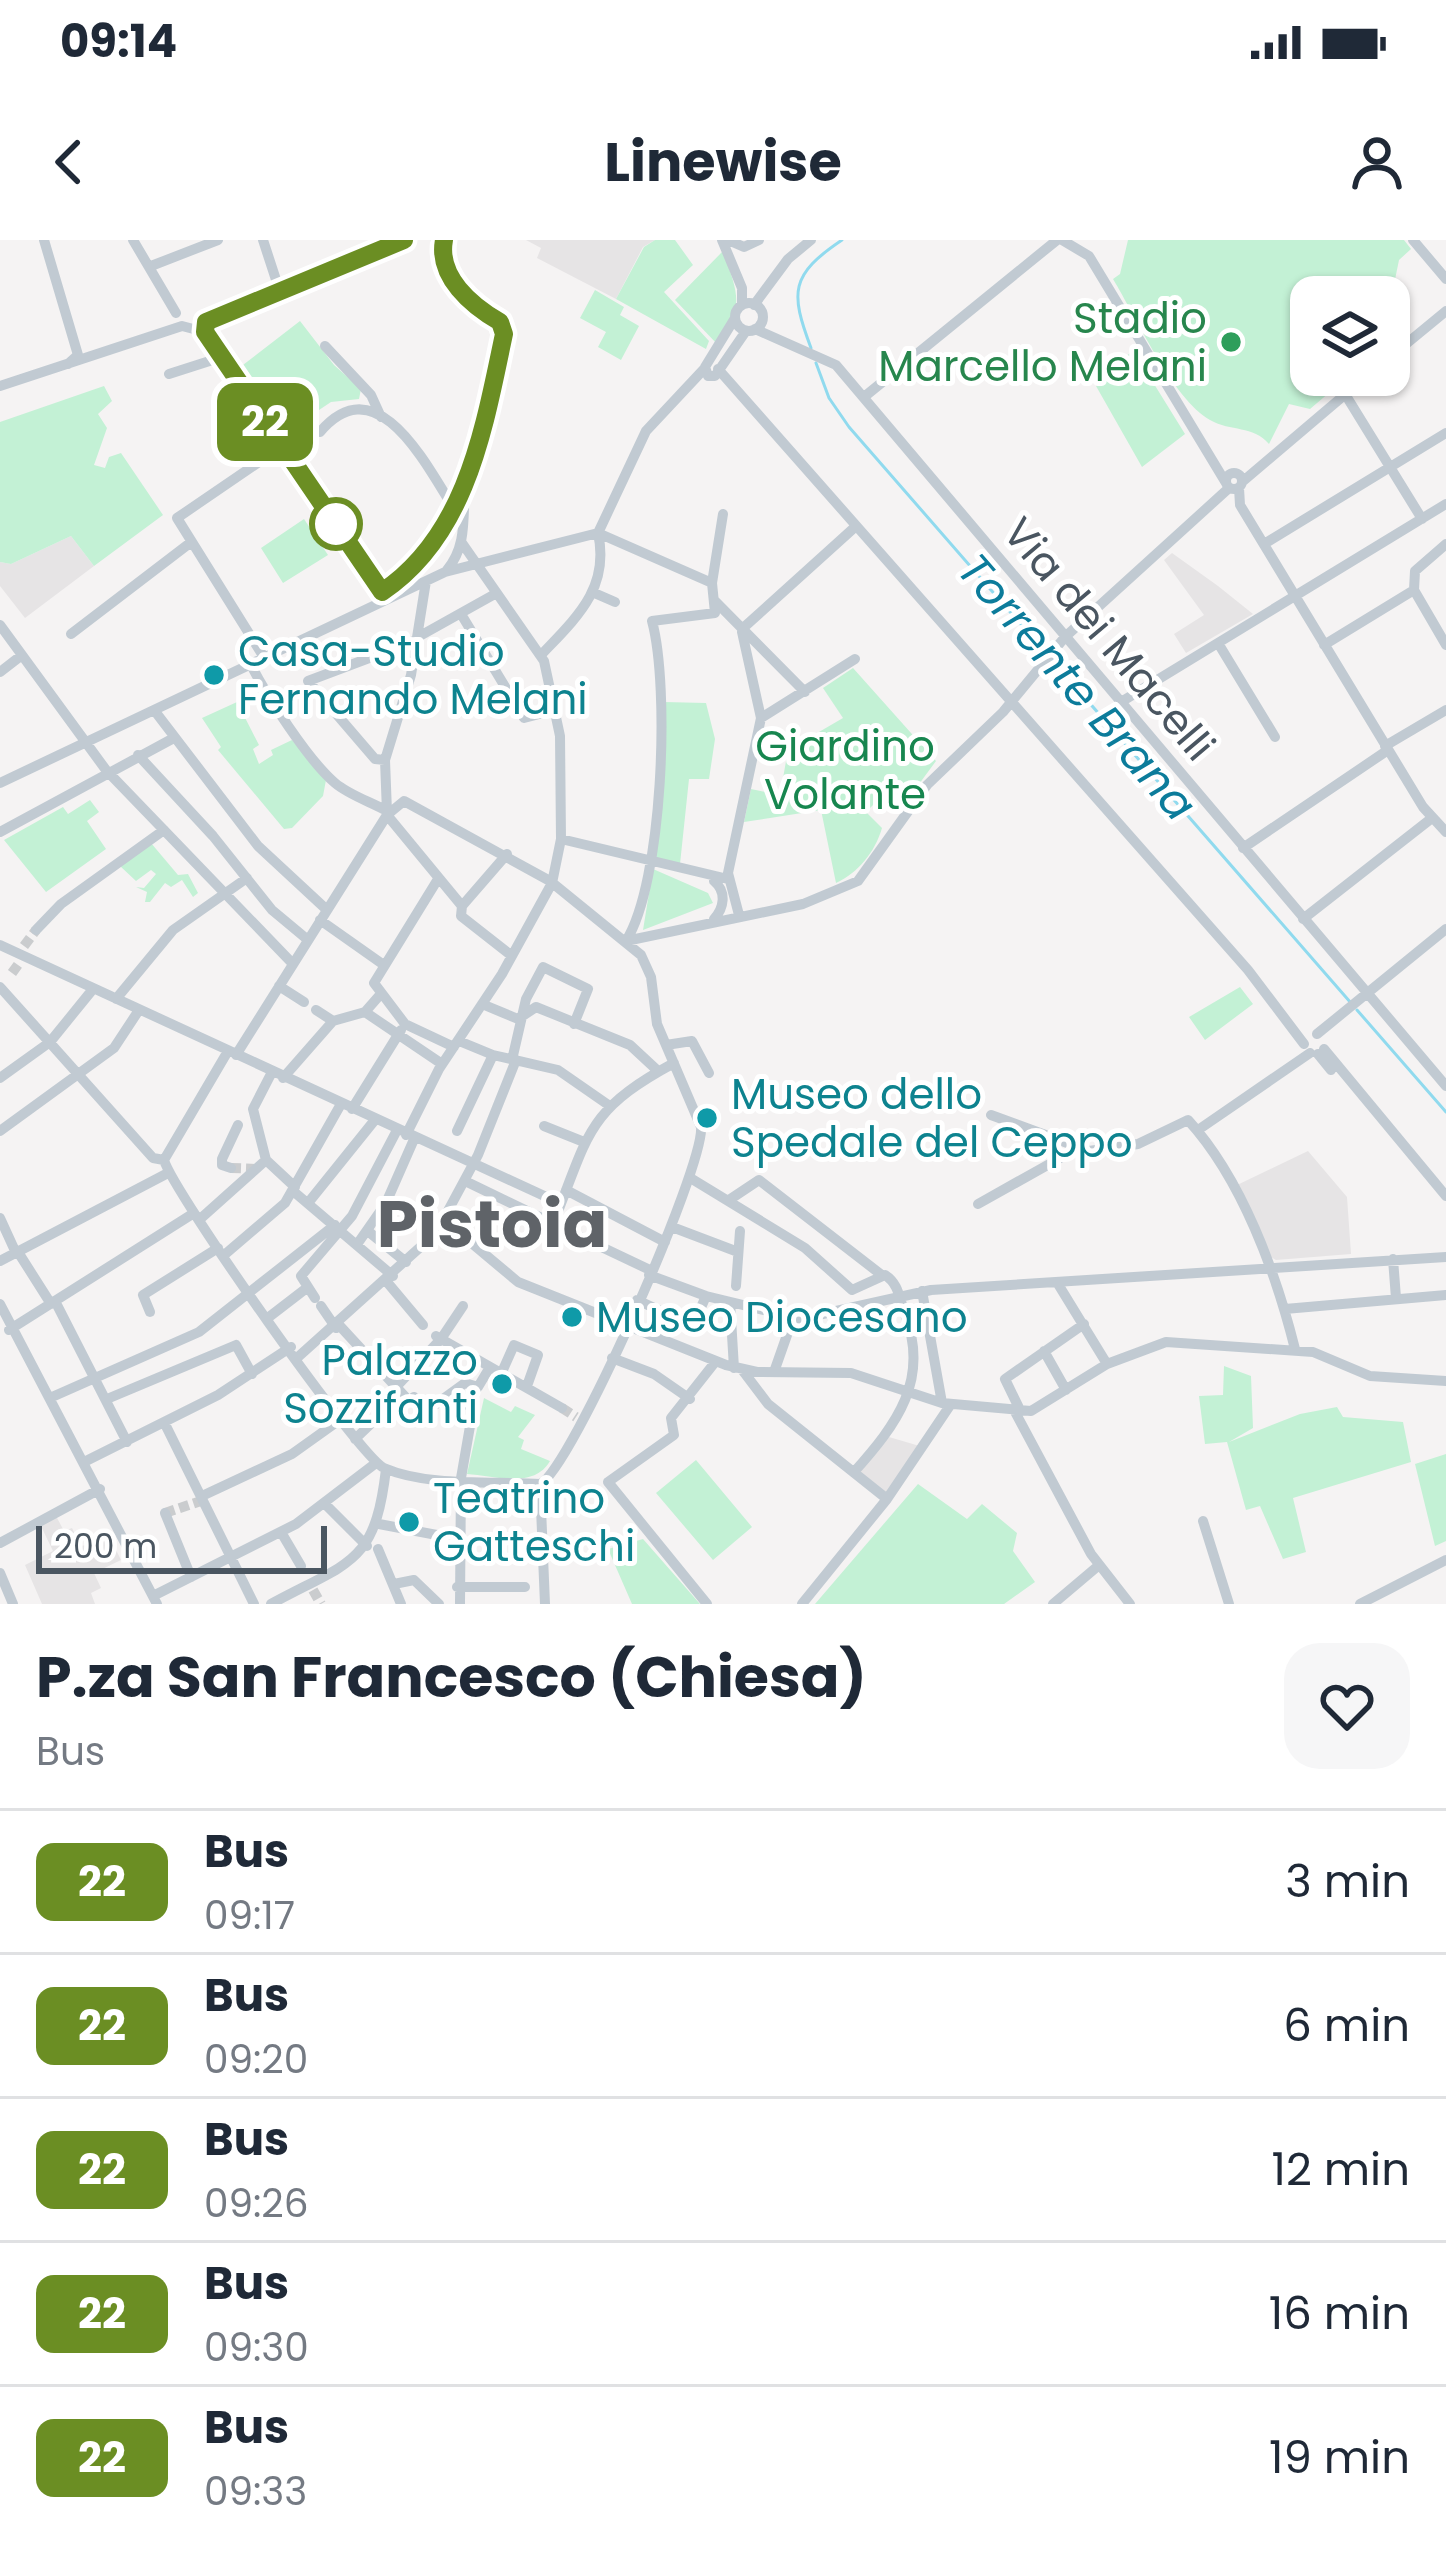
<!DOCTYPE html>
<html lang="it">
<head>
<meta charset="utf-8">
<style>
	:root { --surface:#fff; --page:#f6f6f7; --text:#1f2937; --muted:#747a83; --line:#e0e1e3 }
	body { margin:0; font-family:Poppins,sans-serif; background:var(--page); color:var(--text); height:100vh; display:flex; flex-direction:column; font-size:45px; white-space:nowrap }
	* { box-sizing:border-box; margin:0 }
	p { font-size:39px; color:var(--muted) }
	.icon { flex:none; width:66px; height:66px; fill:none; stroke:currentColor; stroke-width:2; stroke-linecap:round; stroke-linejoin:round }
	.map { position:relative; height:1364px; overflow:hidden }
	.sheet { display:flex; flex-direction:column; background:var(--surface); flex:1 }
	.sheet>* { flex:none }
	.badge { padding:0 24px; border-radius:18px; font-size:42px; line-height:78px }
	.buttons { position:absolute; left:1290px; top:36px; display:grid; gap:24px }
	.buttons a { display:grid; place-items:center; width:120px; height:120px; border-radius:24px; background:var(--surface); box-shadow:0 3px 9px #0004; font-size:60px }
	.scale { position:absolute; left:36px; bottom:30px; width:291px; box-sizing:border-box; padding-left:12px; border:6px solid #4a5661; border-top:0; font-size:33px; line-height:42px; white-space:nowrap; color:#4a5661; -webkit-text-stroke:9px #fff; paint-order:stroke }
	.map>.badge { position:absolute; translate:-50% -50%; box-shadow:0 0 0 6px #fff }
	.round { display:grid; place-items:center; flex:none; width:126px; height:126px; border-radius:36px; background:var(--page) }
	.head { display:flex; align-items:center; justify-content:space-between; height:204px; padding:0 36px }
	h1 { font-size:57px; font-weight:700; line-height:90px }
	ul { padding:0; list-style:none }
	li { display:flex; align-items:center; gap:36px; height:144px; padding:0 36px; border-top:3px solid var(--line) }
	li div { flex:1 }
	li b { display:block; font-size:45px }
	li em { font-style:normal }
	li .badge { min-width:132px; font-weight:700; text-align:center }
	.status { display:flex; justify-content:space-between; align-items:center; height:84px; padding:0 60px; background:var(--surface); direction:ltr }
	.status svg { height:33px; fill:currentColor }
	header { display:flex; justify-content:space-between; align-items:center; height:156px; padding:0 36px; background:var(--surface); font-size:54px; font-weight:700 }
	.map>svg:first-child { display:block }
	.education { fill:#e6e4e5 }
	.green { fill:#c3f1d5 }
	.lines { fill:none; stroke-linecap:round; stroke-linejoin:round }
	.stream { stroke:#90daee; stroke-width:3 }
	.minor-tunnel { stroke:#caccce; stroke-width:10; stroke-dasharray:10 5; stroke-linecap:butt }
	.minor { stroke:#c1cad2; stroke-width:10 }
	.line-casing { stroke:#fff; stroke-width:27 }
	.line { stroke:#6b8e23; stroke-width:18 }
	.leisure-dot { fill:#2e9e5b; stroke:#fff; stroke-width:4.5 }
	.stop-dot { fill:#fff; stroke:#6b8e23; stroke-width:6 }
	.culture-dot { fill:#0f9aa8; stroke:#fff; stroke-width:4.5 }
	.labels { text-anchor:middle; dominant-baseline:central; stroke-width:10; stroke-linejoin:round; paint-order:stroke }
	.leisure-label { font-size:42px; fill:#27864d; stroke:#fff; text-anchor:end }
	.street-label { font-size:42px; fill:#4a5661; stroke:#fff }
	.culture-label { font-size:42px; fill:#0d838f; stroke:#fff; text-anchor:start }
	.park-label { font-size:42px; fill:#17864f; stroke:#fff }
	.water-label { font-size:45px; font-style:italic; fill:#0c7c9b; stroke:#fff }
	.town-label { font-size:66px; font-weight:bold; fill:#5f6368; stroke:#fff }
</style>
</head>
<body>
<div class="status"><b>09:14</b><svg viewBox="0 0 49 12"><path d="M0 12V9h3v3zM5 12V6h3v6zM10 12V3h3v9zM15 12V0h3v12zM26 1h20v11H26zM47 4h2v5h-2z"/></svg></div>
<header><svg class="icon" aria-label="back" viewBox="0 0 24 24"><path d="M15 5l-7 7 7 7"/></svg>Linewise<svg class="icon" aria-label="person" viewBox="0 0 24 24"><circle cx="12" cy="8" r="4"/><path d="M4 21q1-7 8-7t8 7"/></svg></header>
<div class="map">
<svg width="1446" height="1364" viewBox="0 0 1446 1364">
	<rect width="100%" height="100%" fill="#f5f3f3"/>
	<path class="education" d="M526,0H655L643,7L616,59L537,18L541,8Z
		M71,296L94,326L25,378L0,346V322L11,324Z
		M1172,313L1218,346L1253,374L1186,413L1174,394L1204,375L1164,320Z
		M1308,911L1347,957L1351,1014L1276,1020L1266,1014L1235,946Z
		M889,1197L923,1207L885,1254L859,1232Z
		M56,1276L64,1291L72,1288L81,1306L111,1300L121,1320L94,1333L101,1348L91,1353L95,1364H42L25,1325L53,1311L40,1284Z"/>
	<path class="green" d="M655,0H675L693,25L664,52L709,101L706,109L616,59L644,7Z
		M1128,0H1404L1411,9L1399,20L1389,69V57H1311V135H1350L1310,169L1289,164L1269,204C1253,185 1231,192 1210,180C1173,159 1136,77 1113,39L1120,34Z
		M723,11C738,54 745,66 718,105L675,60Z
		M595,50L624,67L620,75L639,86L621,120L598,107L606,92L580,78Z
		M300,81L334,125L361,149L359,159L331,162L313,174L305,206L296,213L239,128Z
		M1133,110L1185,194L1142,227L1096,146Z
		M104,146L112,161L98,174L107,188L94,225L105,228L109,217L121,213L163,275L94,326L71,296L11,324L0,322V182Z
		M304,279L328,315L283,343L261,308Z
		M853,428L936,521L897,574L880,558L866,572L882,588C875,612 858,633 836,643L821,570L744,582L751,549L780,555L788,510L843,478L823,448Z
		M237,462L259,505L253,509L259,524L273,515L271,510L292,500L326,540L323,556L292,588L284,589L218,510L221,507L202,478Z
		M664,462L706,463L715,499L709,539H689L680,624L656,619Z
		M90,560L99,572L87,581L106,609L46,652L4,600L63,567L68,574Z
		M151,603L178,635L188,634L198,653L193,657L182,640L171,647L165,643L150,662H145L147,652L136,647L144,648L156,634L151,630L136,641L120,626Z
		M653,629L708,653L713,663L643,690Z
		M1240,747L1253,764L1205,800L1189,777Z
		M1224,1126L1251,1136L1253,1188L1229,1202L1300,1174L1337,1167L1343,1177L1403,1182L1411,1222L1293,1258L1306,1312L1283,1319L1260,1266L1246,1270L1227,1202L1205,1204L1199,1156L1223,1155Z
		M484,1158L511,1172L515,1166L535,1175L518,1197L524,1200L521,1209L550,1221C534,1249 496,1236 467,1234Z
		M1446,1214V1301L1435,1306L1415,1224Z
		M696,1220L752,1287L713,1320L656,1253Z
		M918,1244L967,1279L982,1264L1017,1293L1013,1311L1035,1342L1004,1364H815Z
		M643,1299L700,1364H632L608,1309Z"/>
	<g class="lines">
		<path class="stream" d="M811,108C790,52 790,35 842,0
			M816,123L829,158L849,187L1351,763
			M1357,770L1446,872"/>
		<path class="minor-tunnel" d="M24,706L36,690
			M12,733L20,722
			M231,928L259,929
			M562,1168L576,1177
			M165,1273L201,1261
			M313,1350L321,1364"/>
		<path class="minor" d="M44,0L78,115L68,124
			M133,0L176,73
			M263,0L279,49
			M435,0L470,64L500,82L504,91C497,139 480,183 468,229C459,264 472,300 447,330
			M722,0L742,48V65
			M728,0L744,7L759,0
			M1062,0L1089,16L1226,243
			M1413,0L1446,39
			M151,26L218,0
			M735 77a14 14 0 1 1 28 0a14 14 0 1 1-28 0Z
			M754,65L788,19L811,0
			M735,78L705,127L708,136H715L746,91
			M755,89L836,125L1446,846
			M205,92L210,76L404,0
			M205,92L284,212L306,233
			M325,106L371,155L381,177
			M1389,118L1446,71
			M718,129L1248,730L1304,804
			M169,134L222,117
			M0,146L182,86L205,92
			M1345,154L1422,279
			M864,157L1057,0
			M320,192C383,118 436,247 463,282
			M1226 241a8 8 0 1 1 16 0a8 8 0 1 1-16 0Z
			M1242,242L1368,135
			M1239,248L1240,265L1423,567L1446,592
			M598,293L646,191L705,128
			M598,293L712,343
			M1264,304L1446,193
			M1414,350L1446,405
			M1414,350L1415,331L1446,304
			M592,352L615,362
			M715,361L805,452
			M461,374L524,478L555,470
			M0,385L106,530L293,724
			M742,389L855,287
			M742,392L761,478
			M71,394L190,303
			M418,397L495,354
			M1218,403L1275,497
			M1324,405L1414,350
			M541,415C577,377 610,348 598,293
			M265,419L177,278L281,207
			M251,425C267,456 308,520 335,543C349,555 371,562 387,571
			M0,432L22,415
			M1121,462L1446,264
			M154,470L258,606L327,670
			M1385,506L1446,470
			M138,515L213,596L272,670L308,700
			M385,520L375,519L308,441L417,400
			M0,543L445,332L598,293
			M387,572L385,520L411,435L426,341
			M387,575L462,666L461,676L512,716
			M0,592L172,499
			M561,599L728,639
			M1243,608L1388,510
			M438,639L374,743L405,784L454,807
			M462,666L507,614
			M739,675L728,633L761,478L855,419
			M714,679C724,668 727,652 714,641
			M1303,679L1432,578
			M320,680L381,723
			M36,690L61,664L164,590
			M626,701L803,664L858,641L927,545L1003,472L1065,397L1229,248
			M626,701C663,642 670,448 652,381L715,373L712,343L723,274
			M0,705L553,960L545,980
			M279,746L304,762
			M0,747L153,918L164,920
			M379,756L365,772L442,824
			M116,759L173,690L247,638
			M482,764L518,779L536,767L630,805L658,831
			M316,770L333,781
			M1317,794L1446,689
			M459,801L493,815L558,830L607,864
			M666,805L692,801L709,833
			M1324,809L1446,956
			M1318,814L1331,830
			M236,815L387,575L404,561L550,641L641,715L651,737L657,784L701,887C705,926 571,1230 540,1244
			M512,820L526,759L543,727L588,749L574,784
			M272,832L253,869L266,920L295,947
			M0,838L50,802L93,749
			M283,838L333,781L365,772
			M352,869L401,790
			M991,875L1089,911L1138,904L1188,880C1242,939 1276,1033 1295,1109
			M544,886L584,902
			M1198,890L1310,813
			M0,891L114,808L139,770
			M457,891L493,815
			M406,895L439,829L502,734L552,643L561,599L560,496L544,421L462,303
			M164,920C173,952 360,1218 384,1228C428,1247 493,1241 540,1244
			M164,920L228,811
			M231,928L222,925V919L238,885
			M692,939L805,1008L852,1050L885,1035C899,1044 899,1058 905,1074C930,1140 897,1184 854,1232
			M465,941L550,982
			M566,950L665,1002
			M293,951L393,1036
			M729,960L759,940L883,1036
			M308,963L374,881
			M386,963L439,988
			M978,964L1078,908
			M0,978L16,1013
			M199,980L266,920
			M444,980L518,1042L726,1125L757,1132L851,1133L942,1163L1031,1171L1107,1124L1166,1102L1313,1112L1370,1136L1446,1141
			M553,984C589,895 585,871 674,823
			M553,984L650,1030
			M672,987L738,1012
			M369,992L406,1022
			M358,1003L386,963L415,897
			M18,1012L51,1064
			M223,1016L285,963L341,864
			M1393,1019L1396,1058
			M0,1021L168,933
			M649,1035L706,1056L800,1079L931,1050L1446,1017
			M387,1042L423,1085
			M1058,1044L1107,1124
			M736,1046L740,991
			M922,1051L942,1163
			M315,1058L301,1036L352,976L396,892
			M637,1060L693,1086L706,1056
			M55,1061L127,1202
			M730,1062L734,1128
			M0,1064L157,1364
			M321,1066L336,1088
			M1285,1069L1446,1055
			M150,1072L143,1055L218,1008
			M269,1077L308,1047
			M339,1085L409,1161L414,1157
			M9,1090L194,973
			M436,1096L562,1168
			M1044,1111L1066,1150
			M298,1117L436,993L478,915L516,820
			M612,1118L654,1134L690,1159
			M743,1131L768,1164L887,1259
			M502,1132L514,1105L538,1115L527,1146
			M774,1132L793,1078
			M395,1148L441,1099L463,1066
			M453,1154L473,1169L461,1238L460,1364
			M52,1157L199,1092L335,985
			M107,1159L236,1105L252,1134
			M432,1167L465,1143L478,1147L490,1127
			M1014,1170L1091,1314L1130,1364
			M1020,1170L1005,1139L1084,1084
			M165,1184L254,1364
			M355,1199L402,1154
			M86,1221L218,1155L291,1107
			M540,1244L545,1364
			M202,1256L292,1214L341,1179
			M325,1264L367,1306
			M165,1273L191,1337
			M1203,1281L1229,1364
			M379,1284L458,1299
			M281,1292L301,1326
			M0,1303L100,1249
			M378,1309L401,1364
			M0,1333L13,1364
			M394,1344L414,1340L439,1364
			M457,1347H525
			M153,1356L296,1284L376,1223
			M271,1364C350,1321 375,1325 386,1229
			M707,1364L608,1242L674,1195L671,1178L716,1121
			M802,1364L887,1259L951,1164
			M1053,1364L1098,1326
			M1360,1364L1446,1320"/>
	</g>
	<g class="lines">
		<g class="line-casing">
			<path id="line" d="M404,0L206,82L205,92L382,352C467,295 484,188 504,94L500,82C472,66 437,37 444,0"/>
		</g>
		<use href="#line" class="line"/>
	</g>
	<circle class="leisure-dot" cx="1231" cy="102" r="12"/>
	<circle class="stop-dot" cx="336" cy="284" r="24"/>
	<g class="culture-dot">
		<circle cx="214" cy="435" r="12"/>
		<circle cx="707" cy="878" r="12"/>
		<circle cx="572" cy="1077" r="12"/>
		<circle cx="502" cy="1144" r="12"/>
		<circle cx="409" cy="1282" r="12"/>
	</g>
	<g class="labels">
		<g class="leisure-label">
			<text x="1207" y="78">Stadio<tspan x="1207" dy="48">Marcello Melani</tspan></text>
		</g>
		<g class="street-label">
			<text transform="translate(1109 399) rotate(50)">Via dei Macelli</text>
		</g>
		<g class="culture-label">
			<text x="238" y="411">Casa-Studio<tspan x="238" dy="48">Fernando Melani</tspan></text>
			<text x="731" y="854">Museo dello<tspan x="731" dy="48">Spedale del Ceppo</tspan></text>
			<text x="596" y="1077">Museo Diocesano</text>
			<text x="478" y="1120" text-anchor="end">Palazzo<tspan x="478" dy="48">Sozzifanti</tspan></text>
			<text x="433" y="1258">Teatrino<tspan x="433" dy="48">Gatteschi</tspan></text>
		</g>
		<g class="park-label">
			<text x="845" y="506">Giardino<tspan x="845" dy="48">Volante</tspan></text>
		</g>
		<g class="water-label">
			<text transform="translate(1077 447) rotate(49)">Torrente Brana</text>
		</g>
		<g class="town-label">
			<text x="492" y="984">Pistoia</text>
		</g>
	</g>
</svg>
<div class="buttons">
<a><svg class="icon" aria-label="layers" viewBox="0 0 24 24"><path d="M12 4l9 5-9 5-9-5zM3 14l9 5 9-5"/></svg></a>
</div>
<div class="scale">200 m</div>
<b class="badge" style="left:265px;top:182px;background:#6b8e23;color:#fff">22</b>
</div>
<section class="sheet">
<div class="head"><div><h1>P.za San Francesco (Chiesa)</h1><p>Bus</p></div><a class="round"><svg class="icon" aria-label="heart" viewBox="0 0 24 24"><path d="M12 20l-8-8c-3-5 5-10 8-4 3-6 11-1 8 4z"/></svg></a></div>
<ul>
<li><span class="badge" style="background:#6b8e23;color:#fff">22</span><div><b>Bus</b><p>09:17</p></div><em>3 min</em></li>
<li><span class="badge" style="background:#6b8e23;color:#fff">22</span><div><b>Bus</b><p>09:20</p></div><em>6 min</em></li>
<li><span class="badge" style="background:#6b8e23;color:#fff">22</span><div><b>Bus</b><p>09:26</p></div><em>12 min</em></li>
<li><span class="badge" style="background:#6b8e23;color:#fff">22</span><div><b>Bus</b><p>09:30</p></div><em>16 min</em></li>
<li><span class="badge" style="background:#6b8e23;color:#fff">22</span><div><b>Bus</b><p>09:33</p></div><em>19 min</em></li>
</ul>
</section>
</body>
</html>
